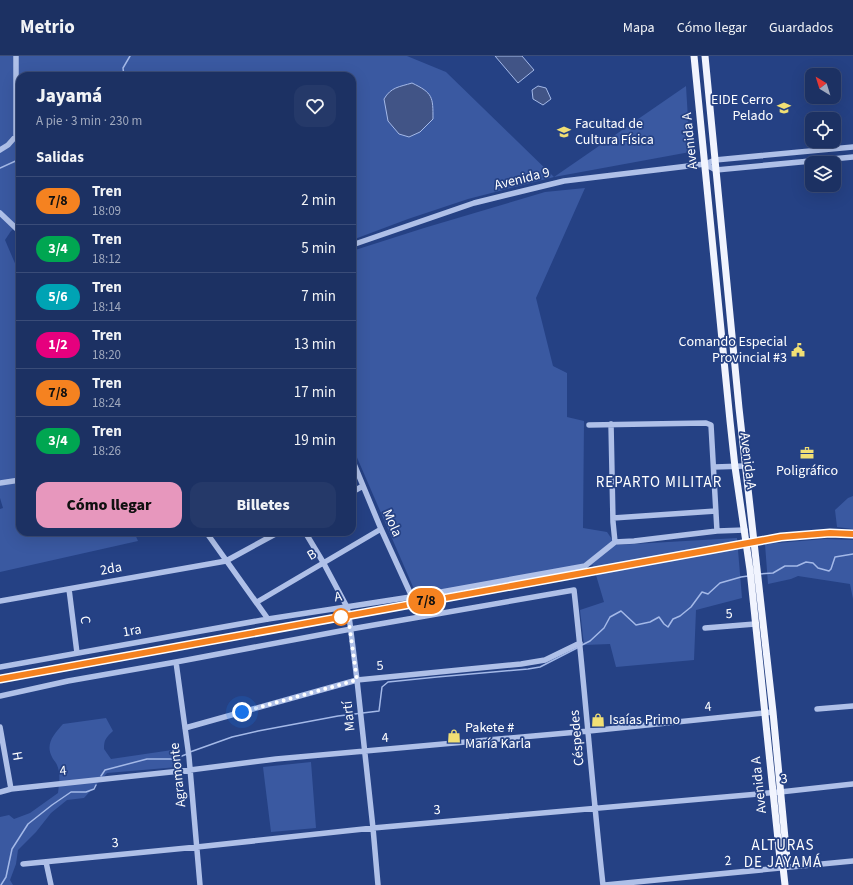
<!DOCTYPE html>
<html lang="es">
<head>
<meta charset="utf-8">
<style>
	:root { --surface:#1c3163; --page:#253969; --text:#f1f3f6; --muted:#a0a9be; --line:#3a4c78; --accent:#e797bd }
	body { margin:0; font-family:"Source Sans 3",sans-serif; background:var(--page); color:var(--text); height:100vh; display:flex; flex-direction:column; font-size:15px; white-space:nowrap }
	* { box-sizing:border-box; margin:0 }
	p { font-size:13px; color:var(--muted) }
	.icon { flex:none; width:22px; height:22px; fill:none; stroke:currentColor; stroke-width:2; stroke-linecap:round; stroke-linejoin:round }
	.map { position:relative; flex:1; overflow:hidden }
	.drawer { position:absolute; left:16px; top:16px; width:340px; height:464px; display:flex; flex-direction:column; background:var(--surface); border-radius:12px; box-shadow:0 4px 16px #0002,0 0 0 1px var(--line) }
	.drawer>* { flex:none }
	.badge { padding:0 8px; border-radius:13px; font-size:14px; line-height:26px }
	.needle { width:26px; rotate:322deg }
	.fabs { position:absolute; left:805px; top:12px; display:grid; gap:8px }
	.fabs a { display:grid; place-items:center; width:36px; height:36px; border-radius:8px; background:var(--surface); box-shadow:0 4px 16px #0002,0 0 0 1px var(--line); font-size:20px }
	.you { position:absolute; width:20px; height:20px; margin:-10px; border:3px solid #fff; border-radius:50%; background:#1a73e8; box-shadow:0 0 0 6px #1a73e833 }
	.map>.badge { position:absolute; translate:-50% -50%; box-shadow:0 0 0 2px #fff }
	h2 { padding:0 20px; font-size:15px; line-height:36px }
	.round { display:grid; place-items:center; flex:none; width:42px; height:42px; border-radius:12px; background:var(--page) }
	.overview { display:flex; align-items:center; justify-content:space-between; height:68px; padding:0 20px }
	h1 { font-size:19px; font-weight:800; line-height:30px }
	.button { display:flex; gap:8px; margin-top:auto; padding:8px 20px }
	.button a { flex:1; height:46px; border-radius:12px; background:var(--accent); color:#111; font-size:16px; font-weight:800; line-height:46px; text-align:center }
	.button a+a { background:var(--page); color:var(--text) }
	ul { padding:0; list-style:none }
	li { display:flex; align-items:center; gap:12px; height:48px; padding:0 20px; border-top:1px solid var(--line) }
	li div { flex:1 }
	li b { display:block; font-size:15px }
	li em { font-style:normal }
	li .badge { min-width:44px; font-weight:700; text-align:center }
	header { display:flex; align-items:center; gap:24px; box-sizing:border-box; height:56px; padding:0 20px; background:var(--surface); border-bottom:1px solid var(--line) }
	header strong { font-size:19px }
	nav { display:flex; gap:22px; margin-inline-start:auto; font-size:14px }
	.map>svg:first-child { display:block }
	.green { fill:#3a59a1 }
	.water { fill:#415486; stroke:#a4b9e8 }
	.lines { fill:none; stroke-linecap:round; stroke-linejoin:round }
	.stream { stroke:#a4b9e8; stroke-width:1.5 }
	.minor { stroke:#afc0e8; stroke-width:5.5 }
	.major { stroke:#f1f4fe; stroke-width:7 }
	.rail { stroke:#fff; stroke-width:1.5; stroke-dasharray:7 3; stroke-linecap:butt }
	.line-casing { stroke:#fff; stroke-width:9 }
	.line { stroke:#f58220; stroke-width:6 }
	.walk { stroke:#fff; stroke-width:4; stroke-dasharray:0 7.2 }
	.stop-dot { fill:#fff; stroke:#f58220; stroke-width:2 }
	.labels { text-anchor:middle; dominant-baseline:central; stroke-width:3.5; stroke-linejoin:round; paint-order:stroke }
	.poi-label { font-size:14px; fill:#fff; stroke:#254184; text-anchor:start }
	.street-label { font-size:14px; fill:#fff; stroke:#254184 }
	.neighbourhood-label { font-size:15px; letter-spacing:1px; fill:#fff; stroke:#254184 }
</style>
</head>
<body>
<header>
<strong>Metrio</strong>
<nav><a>Mapa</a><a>Cómo llegar</a><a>Guardados</a></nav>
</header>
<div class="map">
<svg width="853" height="829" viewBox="0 0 853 829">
	<rect width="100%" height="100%" fill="#254184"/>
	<path class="green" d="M0,0H407L446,16L554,121L686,30L690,96L554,121L468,143L408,163L352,184V20H20V168L11,175L5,184L20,219V476H134L138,485L0,516V453L3,452L0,442Z
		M585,132L536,242L553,310L567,317V361L584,365L583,472L607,476L616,489L737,482L742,542L696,554L694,604L616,611L610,588L584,589L580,554L604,546L593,509L417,540L352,390V195L424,172L545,136Z
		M853,440V473L837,471L835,454L848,442Z
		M825,483L853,484V543L850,528L798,520L791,523L768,528L765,488Z
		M106,662L113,675C106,682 104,683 104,693L111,703L179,693L178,711L107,717L84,742L67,744L51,757L36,776L18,794L16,808L10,824L13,829H0V761L9,759L14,763L30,757L58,737C59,728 61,718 57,709C56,706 53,704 52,701C45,688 54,678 63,668Z
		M311,706L316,772L271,776L263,711Z"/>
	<path class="water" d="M495,0H522L534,14L518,27Z
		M412,27C433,37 433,41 433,63L420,76L409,81L399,78L388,65L384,43C391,31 399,31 412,27Z
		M538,30L546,32L551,43L543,49L533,43L532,34Z"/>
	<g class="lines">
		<path class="stream" d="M124,20L123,12L130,0
			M0,112L20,103
			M759,518L773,517L785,510H797L806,506L813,507L818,512L829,515L831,513L835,501L853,498
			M582,589L590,585L604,572L610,561L621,555L636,569L650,566L659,561L664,568L668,571L673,563L680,560L691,551L702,536L708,538L720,527L741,521L748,520
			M190,696L232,681L258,675L338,660L379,655L382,631L388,626L437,621L528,613L540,611L579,591
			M101,720L105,714L147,703H174L187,698
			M1,829L6,821L12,793L28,768L52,749L71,736H86L94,733L96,729"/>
		<path class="minor" d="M0,94L8,89L16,80V0
			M705,108L716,114L853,101
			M0,157L20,176
			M352,189L474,147L564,125L705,108L715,104L853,91
			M611,368L613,466L615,486
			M589,369L706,367L711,369L717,475
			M352,403L381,473L412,541
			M714,411L745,410
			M0,427L20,424
			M352,436L363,430
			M613,462L716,455
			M206,476L268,563
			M305,476L323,506L347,551L349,560L357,624L373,772L378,829
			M69,533L77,597
			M0,545L226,505L279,476
			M257,546L381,473
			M705,572L755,568
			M176,606L189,701L200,829
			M0,611L268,563L430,538L585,510L615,486L634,485L717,475L745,474
			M0,640L68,625L176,606L351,573L574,534C585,632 592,731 603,829
			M817,653L853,650
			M0,671L11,733
			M185,672L357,624L521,608L545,604L580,587
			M0,736L11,733L190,714L276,703L589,675L773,656
			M46,806L51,829
			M23,808L197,791L373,772L780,736L853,728
			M605,829L853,805"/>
		<path class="major" d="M694,0L730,365L735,411L750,514L780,803L783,811L785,829
			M705,0L739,352L773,656L787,803L783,811"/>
		<path class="rail" d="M0,623L781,481L830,477L853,478"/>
	</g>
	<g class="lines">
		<g class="line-casing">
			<path id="line" d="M0,623L781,481L830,477L853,478"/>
		</g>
		<use href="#line" class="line"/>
		<path class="walk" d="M242,656L357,624L348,560L341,561"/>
	</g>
	<defs>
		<g id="school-bare" transform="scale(1.08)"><path d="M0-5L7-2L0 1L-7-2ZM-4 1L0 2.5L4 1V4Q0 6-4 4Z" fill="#f1df74" stroke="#254184" stroke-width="2.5" paint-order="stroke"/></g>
		<g id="university-bare" transform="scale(1.08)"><path d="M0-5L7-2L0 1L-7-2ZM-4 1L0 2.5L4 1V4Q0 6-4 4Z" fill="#f1df74" stroke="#254184" stroke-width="2.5" paint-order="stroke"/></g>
		<g id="civic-bare" transform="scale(1.08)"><path d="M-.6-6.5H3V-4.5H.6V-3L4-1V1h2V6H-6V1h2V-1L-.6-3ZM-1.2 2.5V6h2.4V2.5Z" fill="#f1df74" stroke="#254184" stroke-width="2.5" paint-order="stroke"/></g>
		<g id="office-bare" transform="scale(1.08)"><path d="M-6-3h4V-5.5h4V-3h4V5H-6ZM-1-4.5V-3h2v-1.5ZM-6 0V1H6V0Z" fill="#f1df74" stroke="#254184" stroke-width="2.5" paint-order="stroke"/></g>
		<g id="shop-bare" transform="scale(1.08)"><path d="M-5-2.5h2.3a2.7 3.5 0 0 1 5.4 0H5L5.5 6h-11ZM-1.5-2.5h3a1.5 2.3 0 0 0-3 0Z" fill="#f1df74" stroke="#254184" stroke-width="2.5" paint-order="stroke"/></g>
	</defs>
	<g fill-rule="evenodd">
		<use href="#school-bare" x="784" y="52"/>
		<use href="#university-bare" x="564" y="76"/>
		<use href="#civic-bare" x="798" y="294"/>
		<use href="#office-bare" x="807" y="397"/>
		<use href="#shop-bare" x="598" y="664"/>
		<use href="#shop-bare" x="454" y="680"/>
	</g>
	<circle class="stop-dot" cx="341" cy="561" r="8"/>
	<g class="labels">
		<g class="poi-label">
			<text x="773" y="44" text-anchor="end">EIDE Cerro<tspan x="773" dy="16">Pelado</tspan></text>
			<text x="575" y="68">Facultad de<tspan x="575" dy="16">Cultura Física</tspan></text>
			<text x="787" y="286" text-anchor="end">Comando Especial<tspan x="787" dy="16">Provincial #3</tspan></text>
			<text x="807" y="415" text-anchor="middle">Poligráfico</text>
			<text x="609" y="664">Isaías Primo</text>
			<text x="465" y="672">Pakete #<tspan x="465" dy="16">María Karla</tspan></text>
		</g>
		<g class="street-label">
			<text transform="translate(690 85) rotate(-96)">Avenida A</text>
			<text transform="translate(522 123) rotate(-14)">Avenida 9</text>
			<text transform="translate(748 405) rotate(83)">Avenida A</text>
			<text transform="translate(392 467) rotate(66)">Mola</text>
			<text transform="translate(312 499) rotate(-31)">B</text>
			<text transform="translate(111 513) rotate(-10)">2da</text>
			<text transform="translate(338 541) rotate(-9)">A</text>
			<text transform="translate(729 558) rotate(-5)">5</text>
			<text transform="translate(85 564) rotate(83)">C</text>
			<text transform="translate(132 575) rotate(-10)">1ra</text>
			<text transform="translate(380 610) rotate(-6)">5</text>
			<text transform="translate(708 651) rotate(-6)">4</text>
			<text transform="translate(349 660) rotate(-96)">Martí</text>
			<text transform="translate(385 682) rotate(-5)">4</text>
			<text transform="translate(577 682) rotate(-95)">Céspedes</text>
			<text transform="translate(17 700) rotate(80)">H</text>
			<text transform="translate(63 715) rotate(-6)">4</text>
			<text transform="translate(178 719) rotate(-96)">Agramonte</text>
			<text transform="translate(784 723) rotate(-5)">3</text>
			<text transform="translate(759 729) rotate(-96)">Avenida A</text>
			<text transform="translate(437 754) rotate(-5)">3</text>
			<text transform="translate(115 787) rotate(-5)">3</text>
			<text transform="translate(728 805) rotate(-6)">2</text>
		</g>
		<g class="neighbourhood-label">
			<text x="659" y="426">REPARTO MILITAR</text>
			<text x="783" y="789">ALTURAS<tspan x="783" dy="17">DE JAYAMÁ</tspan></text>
		</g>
	</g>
</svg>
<div class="fabs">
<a><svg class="needle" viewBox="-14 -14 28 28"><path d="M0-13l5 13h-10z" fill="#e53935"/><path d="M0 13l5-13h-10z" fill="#a0a9be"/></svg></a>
<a><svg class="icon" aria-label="locate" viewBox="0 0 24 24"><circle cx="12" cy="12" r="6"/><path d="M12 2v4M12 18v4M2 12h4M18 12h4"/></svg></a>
<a><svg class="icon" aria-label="layers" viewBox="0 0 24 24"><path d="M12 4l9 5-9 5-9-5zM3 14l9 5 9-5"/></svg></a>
</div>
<div class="you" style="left:242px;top:656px"></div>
<b class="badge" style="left:426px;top:545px;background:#f58220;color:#111">7/8</b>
<section class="drawer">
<div class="overview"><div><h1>Jayamá</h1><p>A pie · 3 min · 230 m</p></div><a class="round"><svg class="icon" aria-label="heart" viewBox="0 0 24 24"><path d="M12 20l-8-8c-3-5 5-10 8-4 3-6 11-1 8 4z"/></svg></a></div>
<h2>Salidas</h2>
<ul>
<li><span class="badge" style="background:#f58220;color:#111">7/8</span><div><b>Tren</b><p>18:09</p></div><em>2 min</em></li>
<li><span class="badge" style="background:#00a651;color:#fff">3/4</span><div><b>Tren</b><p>18:12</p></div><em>5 min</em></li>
<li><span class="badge" style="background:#00a3b4;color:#fff">5/6</span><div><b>Tren</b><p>18:14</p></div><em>7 min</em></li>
<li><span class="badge" style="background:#e6007e;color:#fff">1/2</span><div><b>Tren</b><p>18:20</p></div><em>13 min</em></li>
<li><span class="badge" style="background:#f58220;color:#111">7/8</span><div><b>Tren</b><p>18:24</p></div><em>17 min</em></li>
<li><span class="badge" style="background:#00a651;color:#fff">3/4</span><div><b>Tren</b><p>18:26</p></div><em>19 min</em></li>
</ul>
<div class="button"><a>Cómo llegar</a><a>Billetes</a></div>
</section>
</div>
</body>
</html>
